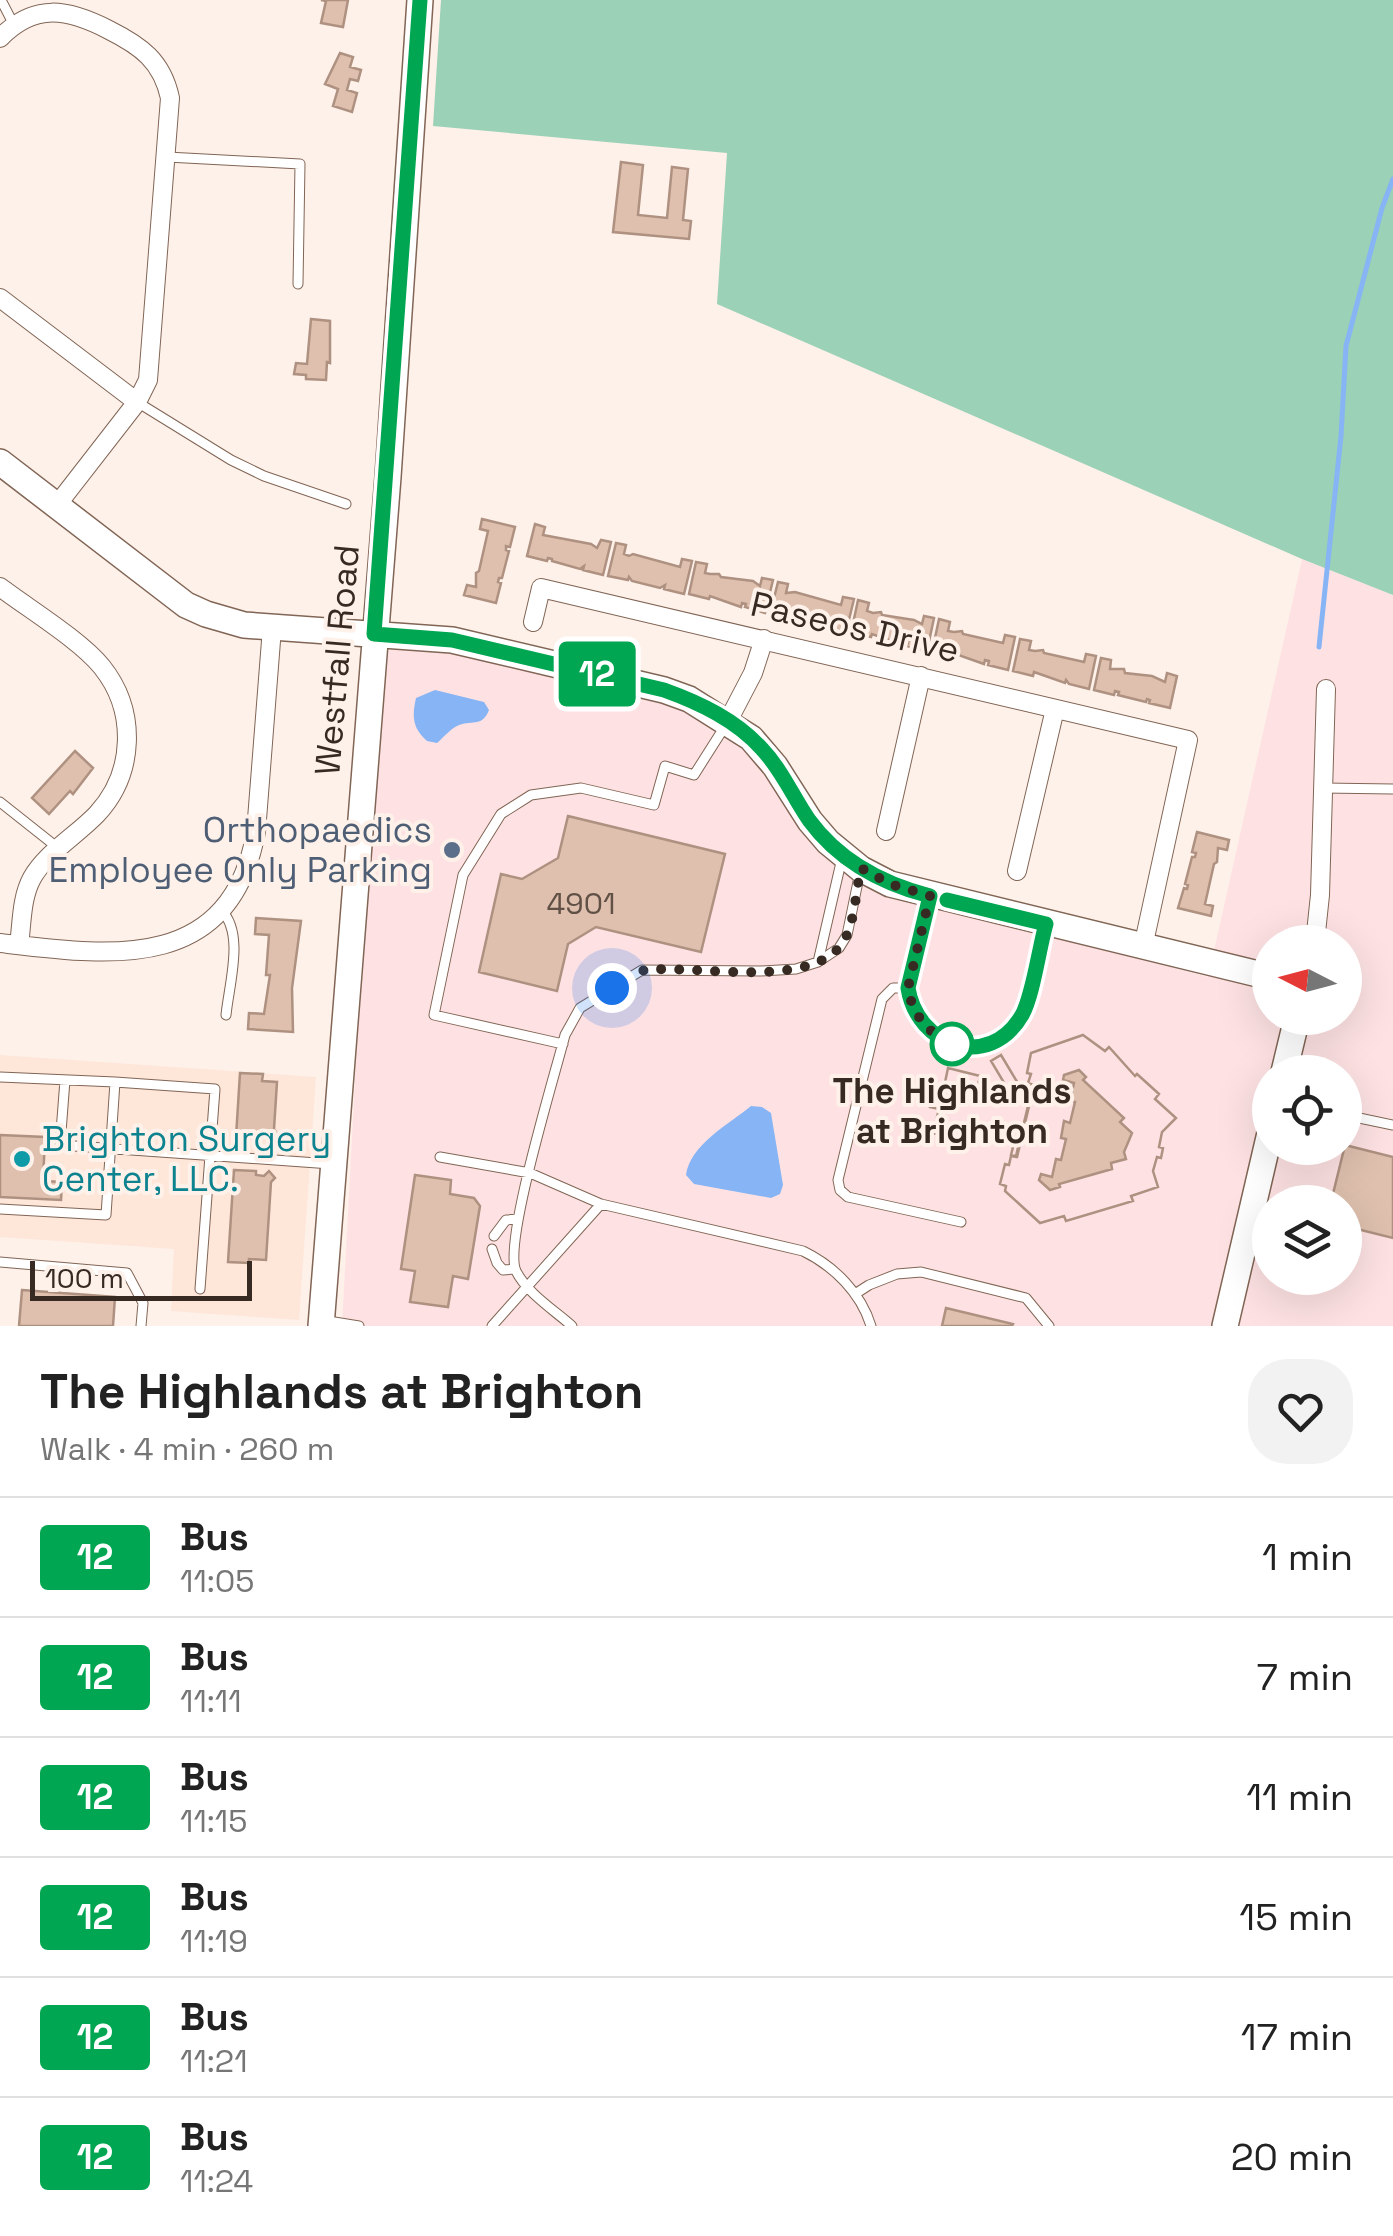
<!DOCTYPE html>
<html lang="en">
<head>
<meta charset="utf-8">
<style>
	:root { --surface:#fff; --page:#f2f2f2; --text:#222; --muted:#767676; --line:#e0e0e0 }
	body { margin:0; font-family:"Space Grotesk",sans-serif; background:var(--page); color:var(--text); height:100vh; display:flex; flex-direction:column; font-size:38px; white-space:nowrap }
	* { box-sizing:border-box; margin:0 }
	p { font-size:32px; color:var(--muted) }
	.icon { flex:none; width:55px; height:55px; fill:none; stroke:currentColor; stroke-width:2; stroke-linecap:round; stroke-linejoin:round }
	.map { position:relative; height:1326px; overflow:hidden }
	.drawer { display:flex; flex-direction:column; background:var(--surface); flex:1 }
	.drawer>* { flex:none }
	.badge { padding:0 20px; border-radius:8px; font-size:35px; line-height:65px }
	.needle { width:65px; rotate:276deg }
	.tools { position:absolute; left:1252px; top:925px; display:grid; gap:20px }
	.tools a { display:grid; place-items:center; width:110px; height:110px; border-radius:50%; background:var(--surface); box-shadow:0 10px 40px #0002; font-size:50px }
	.scale { position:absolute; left:30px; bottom:25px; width:222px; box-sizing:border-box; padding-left:10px; border:5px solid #362a23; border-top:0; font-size:28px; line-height:35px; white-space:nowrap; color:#362a23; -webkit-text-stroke:8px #fef1ea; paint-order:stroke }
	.you { position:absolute; width:50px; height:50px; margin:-25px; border:8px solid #fff; border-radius:50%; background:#1a73e8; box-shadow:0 0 0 15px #1a73e833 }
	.map>.badge { position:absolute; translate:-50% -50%; box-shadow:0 0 0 5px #fff }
	.round { display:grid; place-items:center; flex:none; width:105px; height:105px; border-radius:40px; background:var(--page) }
	.overview { display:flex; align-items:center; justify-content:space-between; height:170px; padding:0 40px }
	h1 { font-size:48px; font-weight:700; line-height:75px }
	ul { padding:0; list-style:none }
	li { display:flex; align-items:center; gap:30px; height:120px; padding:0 40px; border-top:2px solid var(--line) }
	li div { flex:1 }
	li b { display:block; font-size:38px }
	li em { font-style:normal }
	li .badge { min-width:110px; font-weight:700; text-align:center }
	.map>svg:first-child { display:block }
	.built { fill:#fee6d9 }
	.medical { fill:#fee2e3; fill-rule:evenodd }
	.green { fill:#9bd1b7 }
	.water { fill:#87b4f4 }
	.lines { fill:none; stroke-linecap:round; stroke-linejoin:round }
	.stream { stroke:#87b4f4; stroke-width:5 }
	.building { fill:#dfc0ae; stroke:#ae9180; stroke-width:2.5; fill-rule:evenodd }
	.lane-casing { stroke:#816555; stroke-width:11 }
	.street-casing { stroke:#816555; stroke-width:20 }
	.secondary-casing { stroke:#816555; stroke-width:28 }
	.lane { stroke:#fff; stroke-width:9 }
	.street { stroke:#fff; stroke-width:18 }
	.secondary { stroke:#fff; stroke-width:25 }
	.line-casing { stroke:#fff; stroke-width:22 }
	.line { stroke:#00a651; stroke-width:15 }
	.walk { stroke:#362a23; stroke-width:10; stroke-dasharray:0 18 }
	.service-dot { fill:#5c6f8a; stroke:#fef1ea; stroke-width:4 }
	.stop-dot { fill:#fff; stroke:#00a651; stroke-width:5 }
	.culture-dot { fill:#0f9aa8; stroke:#fef1ea; stroke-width:4 }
	.labels { text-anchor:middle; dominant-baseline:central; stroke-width:8; stroke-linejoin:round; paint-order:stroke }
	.number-label { font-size:30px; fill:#605046 }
	.street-label { font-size:35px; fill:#362a23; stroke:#fef1ea }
	.service-label { font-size:35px; fill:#4e5e75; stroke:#fef1ea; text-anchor:end }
	.stop-label { font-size:35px; font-weight:bold; fill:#362a23; stroke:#fef1ea }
	.culture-label { font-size:35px; fill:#0d838f; stroke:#fef1ea; text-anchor:start }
</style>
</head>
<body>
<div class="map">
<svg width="1393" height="1326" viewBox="0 0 1393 1326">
	<rect width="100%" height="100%" fill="#fef1ea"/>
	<path class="built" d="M0,1055L316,1077L299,1320L171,1311L174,1249L0,1237Z"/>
	<path class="medical" d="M1302,559L1393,595V1326H342L363,929L384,656L388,652L394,647L424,646L670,702L754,754L818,846L1067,939L1208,977ZM1270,942H1345V1018H1270ZM1270,1072H1345V1148H1270ZM1270,1202H1345V1278H1270Z"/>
	<path class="green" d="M441,0H1393V595L1302,559L717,304L727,153L433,126Z"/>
	<path class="water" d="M435,690L484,702L489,710C482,727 474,720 459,725C451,728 444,737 437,743L427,741C412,728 412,716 416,698Z
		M751,1106L762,1107L771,1113L783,1185L780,1194L771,1198L694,1184L686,1175C690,1145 729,1124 751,1106Z"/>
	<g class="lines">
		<path class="stream" d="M1319,647L1341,436L1346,346L1382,208L1393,179"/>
	</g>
	<path class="building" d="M321,0H348L343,27L321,23L326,1Z
		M340,53L353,57L350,67L361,70L358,81L350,79L347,90L357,93L352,112L333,106L338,89L325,84Z
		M621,162L643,165L638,215L667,218L672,167L688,169L683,220L691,221L689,239L613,232Z
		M311,319L330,321V363L327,362L326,380L306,379V375L294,374L296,363L307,364Z
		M482,519L515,527L510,547L506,546V550L509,551L502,578H499L498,582L501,583L496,603L464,595L467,585L476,587V573L479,571L488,531L480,529Z
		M535,524L545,527L543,535L591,544L597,548L601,540L611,542L603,575L583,570L584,566L580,569L552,561V559L548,558L547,561L527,556Z
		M616,543L626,545L624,554L629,556L633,554L680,567L682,559L692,561L684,594L664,589L665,585L660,588L632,581L629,577L628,580L608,576Z
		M696,562L707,564L705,573L710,574H719L721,577L753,581L760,586L762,578L773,580L765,613L745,607L746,604L742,603L741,607L710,596L709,599L689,594Z
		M778,582L788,584L786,593L795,592L841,605L843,597L854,599L846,632L826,627L827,623H823L822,626L795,619V616L791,615L790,618L770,614Z
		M858,600L869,603L867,611L873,613L881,612L882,615L914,620L922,624L924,616L934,618L927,651L907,646L908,642L904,641L903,645L872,634L871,637L851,633Z
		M939,619L950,622L948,631L954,632L962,631L963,634L1003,643L1005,635L1015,637L1008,670L988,665L989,661L985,660L984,664L953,653L952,656L932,652Z
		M1020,639L1031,641L1029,650L1035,651L1043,650L1044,653L1084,662L1086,654L1096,656L1089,689L1069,684L1066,680L1065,683L1034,672L1033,676L1013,671Z
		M1101,658L1111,660L1110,669H1124L1125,673L1152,676L1165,682L1167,673L1177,676L1170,708L1149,703L1150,700L1147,699L1146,702L1118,695L1119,692L1115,691L1114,695L1094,690Z
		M75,751L93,768L73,794L70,791L49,814L32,798Z
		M568,816L725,854L701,952L596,927L568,944L557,991L479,972L501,874L522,879L558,858Z
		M1197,832L1229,840L1227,850L1218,848L1217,862L1214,864L1205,904L1213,906L1211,916L1178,908L1184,888L1187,889L1188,885L1185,884L1192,857H1195L1196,853L1192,852Z
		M256,918L301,921L292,988L293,1032L248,1029L249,1013L264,1014L270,975H266L269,935L255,934Z
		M1083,1035L1105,1051L1109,1047L1135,1076L1137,1074L1159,1094L1155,1099L1176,1118L1162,1132L1159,1147L1163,1148L1161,1158L1157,1157L1153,1171L1158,1187L1131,1196L1133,1201L1066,1221L1064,1216L1040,1223L1005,1191L1006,1186L1000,1184L1005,1164L1009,1165L1011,1156L1017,1157L1034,1085L1028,1083L1031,1074L1027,1073L1031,1053ZM1079,1070L1086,1077L1083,1080L1124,1118L1120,1122L1132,1133L1124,1152L1126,1159L1111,1163L1112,1169L1059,1184L1060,1187L1050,1190L1039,1180L1041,1174L1052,1177L1056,1159L1061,1160L1066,1139L1061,1138L1064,1121L1070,1123L1075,1102L1070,1101L1074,1083L1063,1080L1064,1075Z
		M1083,1035L1105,1051L1109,1047L1135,1076L1137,1074L1159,1094L1155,1099L1176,1118L1162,1132L1159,1147L1163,1148L1161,1158L1157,1157L1153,1171L1158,1187L1131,1196L1133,1201L1066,1221L1064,1216L1040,1223L1005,1191L1006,1186L1000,1184L1005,1164L1009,1165L1011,1156L1017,1157L1034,1085L1028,1083L1031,1074L1027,1073L1031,1053Z
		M1001,1055L1022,1090L1028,1084L1033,1085L1016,1156L1011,1155L1014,1143L1006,1142L1008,1134L968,1127L965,1141L933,1133L939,1109L930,1107L934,1090L943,1092L948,1068L980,1076L977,1090L992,1093V1096L1006,1100L1012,1096L991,1061Z
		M1001,1055L1022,1090L1028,1084L1033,1085L1016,1156L1011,1155L1014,1143L1006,1142L1008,1134L968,1127L965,1141L933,1133L939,1109L930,1107L934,1090L943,1092L948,1068L980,1076L977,1090L992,1093V1096L1006,1100L1012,1096L991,1061Z
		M240,1073L263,1074L262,1081L277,1082L274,1129L278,1135L270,1141L265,1134L260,1133L259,1139L236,1137Z
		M0,1135L45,1137L43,1181L62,1182L61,1200L0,1197Z
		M1345,1145L1393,1157V1238L1345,1226V1202H1331Z
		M234,1170L256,1171V1175L264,1176L269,1171L275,1178L271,1182L266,1260L249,1259V1263L228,1262Z
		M415,1175L451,1180L450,1194L474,1198L480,1206L468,1279L453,1276L448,1307L410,1302L415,1271L401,1269Z
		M22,1290L115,1297L113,1326H19Z
		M946,1308L1013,1324L1012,1326H942Z"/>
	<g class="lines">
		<g class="lane-casing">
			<path id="lane" d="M1,0L14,25
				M167,157L300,164L298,284
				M137,402L231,460L264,476L346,504
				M1323,788L1393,789
				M0,802L58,848
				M930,899L908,988C917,1045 989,1071 1022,1015C1033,997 1040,947 1045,924
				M221,910C245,933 229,984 226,1015
				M818,962L842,858
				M908,988H893L882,999L838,1180L840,1190L848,1197L961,1222
				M563,1044L434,1015L463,875L501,814L531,795L581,788L654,805L665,766L694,775L727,723
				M0,1077L115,1082L106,1215L0,1209
				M65,1080L60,1145L331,1164
				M115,1082L215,1089L200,1289
				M1345,1115L1393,1125
				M440,1157L530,1173L601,1204L803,1251C834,1266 861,1293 871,1326
				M494,1236L506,1220L518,1219
				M492,1249L497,1263L503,1270L515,1269
				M0,1262L127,1273L143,1303L141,1326
				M855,1294L869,1285L897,1274L921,1272L1026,1298L1049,1326
				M322,1320L359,1326
				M492,1326L601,1204
				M572,1326C554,1310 527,1293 516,1271C503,1243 555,1075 565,1035L580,1008L642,970L761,971L796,969L818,962L839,948L847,935L860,872"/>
		</g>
		<g class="street-casing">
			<path id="street" d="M0,38C35,2 68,9 109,30C141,46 162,61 170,98L148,380L137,402L57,505
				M0,298L137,402
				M0,587C29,609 80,640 102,667C137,711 135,773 97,814C77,835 46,853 32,878C21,898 22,924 19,945
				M533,622L541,588L1188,740L1143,947
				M728,721L753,673L764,639
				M886,831L921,676
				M1017,871L1055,709
				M1315,942L1320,895L1326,689
				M0,943C110,956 230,974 256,832L272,628"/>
		</g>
		<g class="secondary-casing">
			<path id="secondary" d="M0,462L186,605L206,614L244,625L452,640L664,690L689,699L751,738L775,766L810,821L828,842L861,869L890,884L1270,977
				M1284,1072L1297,1018
				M321,1326L388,477L420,0
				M1225,1326L1270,1133"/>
		</g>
		<use href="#lane" class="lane"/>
		<use href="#street" class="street"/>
		<use href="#secondary" class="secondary"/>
	</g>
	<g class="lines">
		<g class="line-casing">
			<path id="line" d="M420,0L374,634L452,640L664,690C700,703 736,720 762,749C782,770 793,797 809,820C839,861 883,884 930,896L908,988C917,1046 989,1072 1022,1015C1033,996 1039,948 1046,924L947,900"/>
		</g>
		<use href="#line" class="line"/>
		<path class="walk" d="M612,988C622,982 634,972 646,970C696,964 819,993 846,937C855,918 856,890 861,868L890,884L930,896L908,988C912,1016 931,1035 952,1044"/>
	</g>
	<circle class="service-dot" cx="452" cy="850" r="10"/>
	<circle class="stop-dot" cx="952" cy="1044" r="20"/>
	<circle class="culture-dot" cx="22" cy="1159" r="10"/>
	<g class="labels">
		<g class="number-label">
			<text x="581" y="903">4901</text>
		</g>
		<g class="street-label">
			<text transform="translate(855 627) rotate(13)">Paseos Drive</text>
			<text transform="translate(337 660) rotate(-85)">Westfall Road</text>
		</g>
		<g class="service-label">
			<text x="432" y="830">Orthopaedics<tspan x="432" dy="40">Employee Only Parking</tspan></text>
		</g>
		<g class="stop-label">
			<text x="952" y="1091">The Highlands<tspan x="952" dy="40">at Brighton</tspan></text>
		</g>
		<g class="culture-label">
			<text x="42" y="1139">Brighton Surgery<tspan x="42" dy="40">Center, LLC.</tspan></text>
		</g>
	</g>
</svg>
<div class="tools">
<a><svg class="needle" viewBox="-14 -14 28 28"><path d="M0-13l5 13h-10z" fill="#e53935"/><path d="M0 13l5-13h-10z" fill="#767676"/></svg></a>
<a><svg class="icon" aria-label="locate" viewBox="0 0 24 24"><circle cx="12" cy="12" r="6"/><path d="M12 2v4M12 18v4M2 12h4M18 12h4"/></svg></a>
<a><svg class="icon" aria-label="layers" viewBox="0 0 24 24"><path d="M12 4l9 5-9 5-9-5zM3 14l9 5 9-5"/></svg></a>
</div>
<div class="scale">100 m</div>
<div class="you" style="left:612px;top:988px"></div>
<b class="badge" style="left:597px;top:674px;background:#00a651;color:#fff">12</b>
</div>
<section class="drawer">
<div class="overview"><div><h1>The Highlands at Brighton</h1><p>Walk · 4 min · 260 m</p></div><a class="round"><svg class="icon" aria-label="heart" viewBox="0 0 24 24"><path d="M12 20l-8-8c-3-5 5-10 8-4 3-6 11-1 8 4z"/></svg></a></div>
<ul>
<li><span class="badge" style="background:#00a651;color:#fff">12</span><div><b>Bus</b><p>11:05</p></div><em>1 min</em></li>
<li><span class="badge" style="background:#00a651;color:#fff">12</span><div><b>Bus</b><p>11:11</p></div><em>7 min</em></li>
<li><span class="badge" style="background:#00a651;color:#fff">12</span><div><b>Bus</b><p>11:15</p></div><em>11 min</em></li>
<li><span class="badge" style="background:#00a651;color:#fff">12</span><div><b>Bus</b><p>11:19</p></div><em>15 min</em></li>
<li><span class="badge" style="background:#00a651;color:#fff">12</span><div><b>Bus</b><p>11:21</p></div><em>17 min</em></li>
<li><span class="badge" style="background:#00a651;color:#fff">12</span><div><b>Bus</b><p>11:24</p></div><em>20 min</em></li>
</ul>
</section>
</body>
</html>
